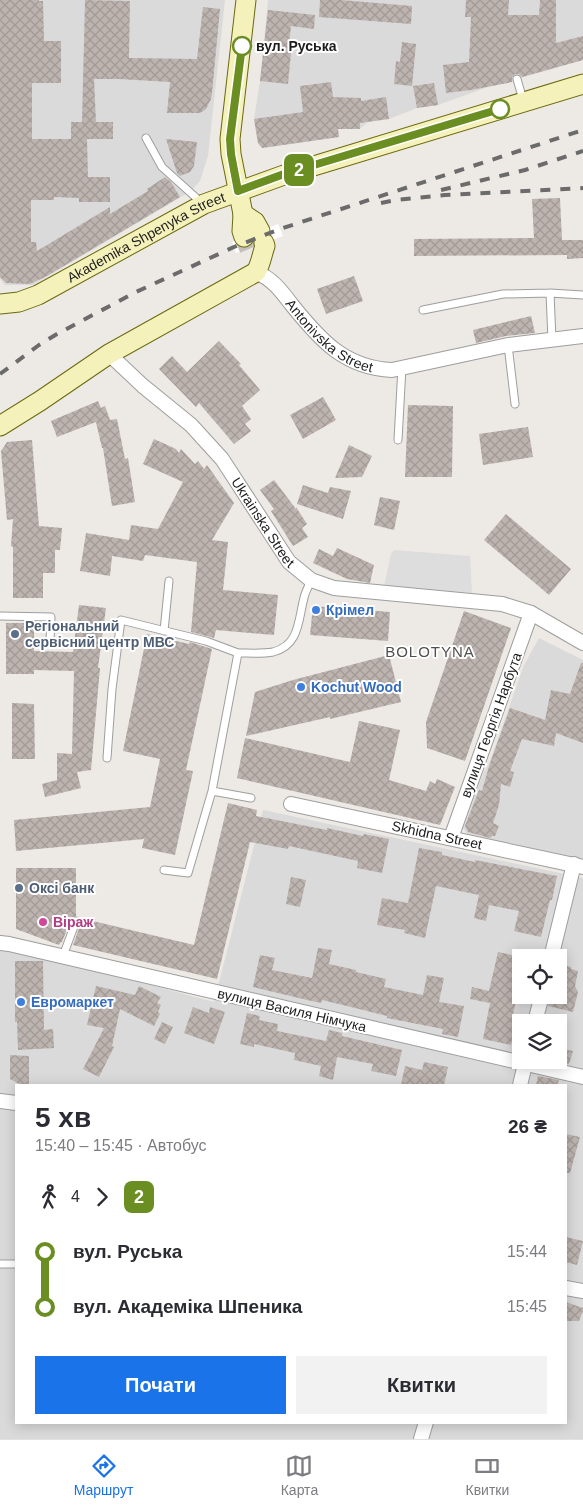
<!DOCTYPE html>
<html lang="uk">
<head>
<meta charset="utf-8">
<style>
	:root { --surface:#fff; --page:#f2f2f3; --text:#2b2b33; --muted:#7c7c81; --line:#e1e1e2; --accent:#1a73e8 }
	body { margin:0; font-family:Helvetica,sans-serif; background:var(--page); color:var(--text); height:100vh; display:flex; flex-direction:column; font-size:19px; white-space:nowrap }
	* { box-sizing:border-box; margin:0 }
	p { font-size:16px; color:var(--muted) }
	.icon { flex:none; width:28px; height:28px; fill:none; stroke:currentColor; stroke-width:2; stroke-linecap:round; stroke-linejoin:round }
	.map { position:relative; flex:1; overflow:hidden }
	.side { position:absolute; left:15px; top:1084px; width:552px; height:340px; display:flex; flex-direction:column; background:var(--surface); border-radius:0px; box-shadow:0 2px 12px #0003 }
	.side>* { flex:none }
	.badge { padding:0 10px; border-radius:8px; font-size:18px; line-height:32px }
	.controls { position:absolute; left:512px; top:949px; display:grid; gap:10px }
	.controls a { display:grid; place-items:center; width:55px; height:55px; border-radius:0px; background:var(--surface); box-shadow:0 2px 12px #0003; font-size:25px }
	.map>.badge { position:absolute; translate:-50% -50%; box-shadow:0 0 0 2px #fff }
	.legs { display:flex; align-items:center; gap:8px; height:55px; padding:0 20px; font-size:16px }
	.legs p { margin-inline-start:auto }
	.head { display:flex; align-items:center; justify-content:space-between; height:85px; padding:0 20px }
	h1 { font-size:28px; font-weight:800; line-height:38px }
	.button { display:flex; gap:10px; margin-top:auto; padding:10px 20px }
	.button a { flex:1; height:58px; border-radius:0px; background:var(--accent); color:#fff; font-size:20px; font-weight:800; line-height:58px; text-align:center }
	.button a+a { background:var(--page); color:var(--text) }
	ul { padding:0 20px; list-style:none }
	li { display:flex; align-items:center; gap:18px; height:55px; font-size:19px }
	li i { display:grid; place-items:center; width:8px; height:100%; margin:0 6px; background:currentColor }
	li i::after { content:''; width:12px; height:12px; margin:-6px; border:4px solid; border-radius:50%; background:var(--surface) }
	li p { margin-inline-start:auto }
	li:first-child i { background:linear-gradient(#0000 50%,currentColor 0) }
	li:last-child i { background:linear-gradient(currentColor 50%,#0000 0) }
	.menu { display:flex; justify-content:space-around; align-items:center; height:70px; border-top:1px solid var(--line); background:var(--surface); font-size:14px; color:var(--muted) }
	.menu a { display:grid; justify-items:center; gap:2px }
	.menu .on { color:var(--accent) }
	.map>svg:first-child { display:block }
	.residential { fill:#dbdada; fill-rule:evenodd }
	.parking { fill:#ddd }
	.pier { fill:#fff }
	.building { fill:url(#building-cross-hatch) }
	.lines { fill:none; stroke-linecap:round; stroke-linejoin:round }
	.secondary-tunnel { stroke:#c3c0bc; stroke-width:19; stroke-dasharray:19 9; stroke-linecap:butt }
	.service-casing { stroke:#9e9e9e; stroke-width:9 }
	.minor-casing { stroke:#9e9e9e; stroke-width:16 }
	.secondary-casing { stroke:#6a6a0e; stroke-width:21 }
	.service { stroke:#fff; stroke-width:7 }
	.minor { stroke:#fff; stroke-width:14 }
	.secondary { stroke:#f4f1bb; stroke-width:19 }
	.rail { stroke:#6b6b6b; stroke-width:4; stroke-dasharray:10 10; stroke-linecap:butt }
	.line-1-casing { stroke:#fff; stroke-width:11 }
	.line-1 { stroke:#6b8e23; stroke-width:8 }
	.stop-1-dot { fill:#fff; stroke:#6b8e23; stroke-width:2.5 }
	.shop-dot { fill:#3f7fe0; stroke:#fff; stroke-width:2 }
	.service-dot { fill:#5c6f8a; stroke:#fff; stroke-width:2 }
	.hotel-dot { fill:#d1479c; stroke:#fff; stroke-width:2 }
	.labels { text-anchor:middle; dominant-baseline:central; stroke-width:4; stroke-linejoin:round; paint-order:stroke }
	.stop-label { font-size:14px; font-weight:bold; fill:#1d1d1d; stroke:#fff; text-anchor:start }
	.street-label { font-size:14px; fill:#1d1d1d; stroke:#fff }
	.shop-label { font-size:14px; font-weight:bold; fill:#366cbe; stroke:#fff; text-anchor:start }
	.service-label { font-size:14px; font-weight:bold; fill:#4e5e75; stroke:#fff; text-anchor:start }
	.hotel-label { font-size:14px; font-weight:bold; fill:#b23c85; stroke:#fff; text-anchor:start }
	.neighbourhood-label { font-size:15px; letter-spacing:1px; fill:#505050; stroke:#fff }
</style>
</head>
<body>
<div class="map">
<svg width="583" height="1439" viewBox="0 0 583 1439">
	<defs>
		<pattern id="building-cross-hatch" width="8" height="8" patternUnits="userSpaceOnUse" patternTransform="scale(1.25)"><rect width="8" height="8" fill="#bdb4b0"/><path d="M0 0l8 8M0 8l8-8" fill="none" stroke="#a29a97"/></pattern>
	</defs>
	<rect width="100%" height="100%" fill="#ede9e4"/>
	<path class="residential" d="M0,0H225L208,156L200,181L191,191L33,285H5L0,279Z
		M268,0H583V60L517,79L512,82L488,87L438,105L417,108L389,119L369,121L360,129H338L339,137L262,148L258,143L254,119L260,81Z
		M539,638L583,660V860L467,834L463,828L483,774L490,761L524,665Z
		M263,810L583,878V1439H0V950L23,951L214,1002ZM521,958H559V995H521ZM521,1022H559V1060H521ZM16,1085H566V1422H16Z"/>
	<path class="parking" d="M394,550L470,556L472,593L384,586L391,554Z"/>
	<path class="pier" d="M278,224L283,236L236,253L232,242Z"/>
	<path class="building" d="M0,0H39V1H43L44,41H61V83H32V139H71V122H82L85,0L130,1L129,58L197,59L203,7L220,9L212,93L211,99L206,109L200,113H167L170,82L119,79H94L96,122H113V139H87L88,177H110V202H79V198L54,197V200H31V242H36L37,251L110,207V214L148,191L147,189L165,177L171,182L180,197L47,276L30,284L6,283L0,277Z
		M320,0H341L412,6L411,24L319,17Z
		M466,0H509L508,15H539L540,0H556V43L583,36V60L522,77L519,74H515L512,77V82L471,90L446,93L443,65L469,62L471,17H465Z
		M268,10L315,15L314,29L291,26L288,53H291L288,84L260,81Z
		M402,42L416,44L412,86L394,84L396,61L400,62Z
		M331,82L333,97L361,98V101L386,97L389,119L360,123V129H338L339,137L262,148L258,143L254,119L303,112L300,86Z
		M434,83L438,105L417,108L413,86Z
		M166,139L197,142L194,166L190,172L180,176L177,173Z
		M560,198L562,240H583V258L567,259V255L414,256V239L534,238L532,199Z
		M354,276L363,301L326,314L317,289Z
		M531,316L535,333L506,336L476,343L473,330Z
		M219,341L241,364L239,365L260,390L242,406L251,419L245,424L251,431L234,444L199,403L196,407L159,369L172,356L187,372Z
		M323,397L336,420L303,439L290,415Z
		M98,401L101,408L105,406L110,420L117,419L125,459L128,458L135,502L112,506L103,448H102L96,422L57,437L51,421Z
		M408,405L453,406L452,477H405Z
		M528,427L533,457L483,465L479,434Z
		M154,439L176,449L179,453L181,449L195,464L198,461L204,469L207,465L234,503L212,540L228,542L223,590L278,595L274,635L216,630L214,638L191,632L197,562L145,555L143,561L112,556L110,576L80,571L86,533L129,540L131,525L158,529L183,482L143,464Z
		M32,440L39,526L62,528L60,550H55V573H43V598H13V547L11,546L13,519L7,520L1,451L7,442Z
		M349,445L372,456L362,477L335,478Z
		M274,480L296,509V507L307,524L302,528L308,537L293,546L271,511L274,509L260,490Z
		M303,485L328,493L330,487L351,491L343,519L297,504Z
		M380,497L400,501L394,530L374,525Z
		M506,514L571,569L549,595L484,540Z
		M337,548L374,565L370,583L347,579L313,563L319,549L333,556Z
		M79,605L106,608L98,668H100L91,770L77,772L81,788L45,797L42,784L57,780V753L72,754L74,671L34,670V674H6V623H34V651L73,652Z
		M313,606L390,612L388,641L310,635Z
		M464,611L511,628L465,761L427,748L426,722Z
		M147,634L189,644L190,642L212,649L186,770L193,771L175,855L142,848L144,839L16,851L14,820L150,807L160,759L123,751Z
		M389,655L401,702L330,719V717L246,736L255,692L293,680Z
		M581,663H583V743L556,733L554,746L522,739L510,771L514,772L510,787L501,784L499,805L493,823L499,826L495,836H492L490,838L468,832L465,826L479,790L482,791L490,763L510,708L545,720L551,690L570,694Z
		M12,703L34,704L35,759H12Z
		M359,721L400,730L389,780L426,791L430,781L435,784L437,779L455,787L440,825L237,778L245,738L350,762Z
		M228,803L257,810L256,816L327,830V828L363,836L364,834L389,839L382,873L357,868L358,861L289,846L288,849L250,842L217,979L73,945L81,923L80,918L194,945Z
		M419,848L442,852V855L475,862V860L557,876L552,900H550L541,937L514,931L519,911L489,905L486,921L474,918L479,895L436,886L425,938L404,933L405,930L377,925L382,898L408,903Z
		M16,868H76V916L71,919L62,942H61L59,945L16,929Z
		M291,877L306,880L300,907L286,904Z
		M318,948L332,950L329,964L356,970V972L386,979L384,987L423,995L427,975L444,978L439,1002L464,1006L458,1037L442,1034L443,1029L387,1018V1016L355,1008L322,1000L321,1003L307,1000L253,987L260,955L275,958L272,970L312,978Z
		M498,952L521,957V992L518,991L512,1020L516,1021L511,1045L483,1039L490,1003L470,999L472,987L489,991Z
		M15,961H43L44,1030L53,1029L54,1048L18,1050L17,1022H15Z
		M559,964L571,967V969L578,971L575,986L578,992L573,1012L548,1006L551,995H559Z
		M96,986L135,995L139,986L161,997L157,1003L161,1005L158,1012L160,1014L154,1026L120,1009L112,1046L114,1047L99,1077L83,1069L104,1028L87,1025Z
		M193,1007L209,1013L210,1007L225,1012L214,1044L184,1033Z
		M247,1013L260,1016L259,1020L278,1024L277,1031L326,1041L329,1030L342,1033V1036L402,1050L396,1076L371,1071L373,1064L337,1057L333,1080L319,1076L321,1066L294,1060L295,1053L254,1044V1047L240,1044Z
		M162,1022L173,1027L165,1044L154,1039Z
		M559,1048L573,1051L569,1064L548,1060H559Z
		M10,1055L29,1056V1085H21L10,1079Z
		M424,1062L448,1067L444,1085H401L405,1066L422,1070Z
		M538,1076L559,1080L557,1085H536Z
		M566,1134L580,1137L570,1173H566Z
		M566,1237L583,1241L577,1265L566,1262Z
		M566,1302L583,1308V1311L579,1321H566Z"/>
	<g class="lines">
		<path class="secondary-tunnel" d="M244,237L249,249"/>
		<g class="service-casing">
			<path id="service" d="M517,79L523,100
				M146,138L162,167L202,203
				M423,310L503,294L550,293
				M552,340L550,293L583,295
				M508,345L515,404
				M398,440L402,367
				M0,616L51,617L50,641
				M164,631L169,581
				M107,758L112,689L121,620L206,641L238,653
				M212,791L251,798
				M164,870L188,873L212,791L238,653C249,653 263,654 273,652C300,645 298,620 304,598C305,592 309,586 311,580
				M63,956L76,921
				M0,1264H15"/>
		</g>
		<g class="minor-casing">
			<g id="minor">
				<path id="s1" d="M256,272C274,280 281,291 292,305C320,340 345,368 392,370L508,345L583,336"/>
				<path id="s2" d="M109,354L143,386L191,425L222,459L289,562L311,580L334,588L502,604L531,613L583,643"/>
				<path d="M291,804L583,867"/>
				<path d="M451,838L531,613"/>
				<path d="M0,943L9,944L583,1077"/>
				<path d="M551,958L574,864"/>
				<path d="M535,1022L542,995"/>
				<path d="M520,1085L526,1060"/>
				<path d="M0,1101L16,1103"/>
				<path d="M566,1288L583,1291"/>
				<path d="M421,1439L426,1422"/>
			</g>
		</g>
		<g class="secondary-casing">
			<g id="secondary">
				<path d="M243,214L255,222L260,231"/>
				<path d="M244,237L242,231L243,214L231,154L230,139L246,0"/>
				<path id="s3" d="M0,304L19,302L38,295L204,204L284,175L583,84"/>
				<path d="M0,426L40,401L109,354L256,272C261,264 262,254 265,246L264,243"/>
			</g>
		</g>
		<use href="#service" class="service"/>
		<use href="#minor" class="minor"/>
		<use href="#secondary" class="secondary"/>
		<path class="rail" d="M441,190L525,170L583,151
			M381,203L396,200L445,195L583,188
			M0,374L39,345L57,334L136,292L234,247L280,229L583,130"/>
	</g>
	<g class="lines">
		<g class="line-1-casing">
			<path id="line-1" d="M242,46L230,139L231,154L238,191L284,174L500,109"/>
		</g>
		<use href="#line-1" class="line-1"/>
	</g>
	<g class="stop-1-dot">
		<circle cx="242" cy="46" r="9"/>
		<circle cx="500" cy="109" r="9"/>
	</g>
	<g class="shop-dot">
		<circle cx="316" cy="610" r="5"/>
		<circle cx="301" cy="687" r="5"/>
		<circle cx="21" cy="1002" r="5"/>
	</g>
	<g class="service-dot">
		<circle cx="15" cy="634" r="5"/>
		<circle cx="19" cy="888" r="5"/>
	</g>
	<circle class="hotel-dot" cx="43" cy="922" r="5"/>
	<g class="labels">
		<g class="stop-label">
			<text x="256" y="46">вул. Руська</text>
		</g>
		<g class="street-label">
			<text stroke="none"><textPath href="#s3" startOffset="162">Akademika Shpenyka Street</textPath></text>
			<text stroke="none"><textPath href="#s1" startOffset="99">Antonivska Street</textPath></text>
			<text stroke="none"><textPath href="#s2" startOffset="230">Ukrainska Street</textPath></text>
			<text transform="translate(491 725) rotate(-70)">вулиця Георгія Нарбута</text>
			<text transform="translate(437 835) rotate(12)">Skhidna Street</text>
			<text transform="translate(292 1010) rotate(13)">вулиця Василя Німчука</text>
		</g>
		<g class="shop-label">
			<text x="326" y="610">Крімел</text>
			<text x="311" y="687">Kochut Wood</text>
			<text x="31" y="1002">Евромаркет</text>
		</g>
		<g class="service-label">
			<text x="25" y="626">Регіональний<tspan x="25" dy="16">сервісний центр МВС</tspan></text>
			<text x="29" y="888">Оксі банк</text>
		</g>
		<g class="hotel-label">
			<text x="53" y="922">Віраж</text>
		</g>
		<g class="neighbourhood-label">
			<text x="430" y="651">BOLOTYNA</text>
		</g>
	</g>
</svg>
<div class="controls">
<a><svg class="icon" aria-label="locate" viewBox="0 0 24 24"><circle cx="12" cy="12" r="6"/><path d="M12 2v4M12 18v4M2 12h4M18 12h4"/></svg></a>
<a><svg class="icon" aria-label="layers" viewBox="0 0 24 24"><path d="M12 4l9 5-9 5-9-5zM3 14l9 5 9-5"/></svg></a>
</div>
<b class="badge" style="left:299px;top:170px;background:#6b8e23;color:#fff">2</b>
<section class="side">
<div class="head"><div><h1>5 хв</h1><p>15:40 – 15:45 · Автобус</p></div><b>26 ₴</b></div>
<div class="legs"><svg class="icon" aria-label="walk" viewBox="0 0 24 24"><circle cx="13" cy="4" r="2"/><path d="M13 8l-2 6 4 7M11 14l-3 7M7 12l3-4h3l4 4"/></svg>4<svg class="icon" aria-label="forward" viewBox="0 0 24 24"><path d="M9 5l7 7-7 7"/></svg><b class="badge" style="background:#6b8e23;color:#fff">2</b></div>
<ul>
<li><i style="color:#6b8e23"></i><b>вул. Руська</b><p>15:44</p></li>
<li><i style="color:#6b8e23"></i><b>вул. Академіка Шпеника</b><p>15:45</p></li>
</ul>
<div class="button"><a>Почати</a><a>Квитки</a></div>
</section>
</div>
<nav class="menu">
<a class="on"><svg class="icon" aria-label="directions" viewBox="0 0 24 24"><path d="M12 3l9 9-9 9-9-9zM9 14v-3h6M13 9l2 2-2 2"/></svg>Маршрут</a>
<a><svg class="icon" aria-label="map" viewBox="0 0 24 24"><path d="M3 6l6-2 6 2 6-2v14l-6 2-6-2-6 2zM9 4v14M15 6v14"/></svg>Карта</a>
<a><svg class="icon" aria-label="tickets" viewBox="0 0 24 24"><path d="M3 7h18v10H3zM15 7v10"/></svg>Квитки</a>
</nav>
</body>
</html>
